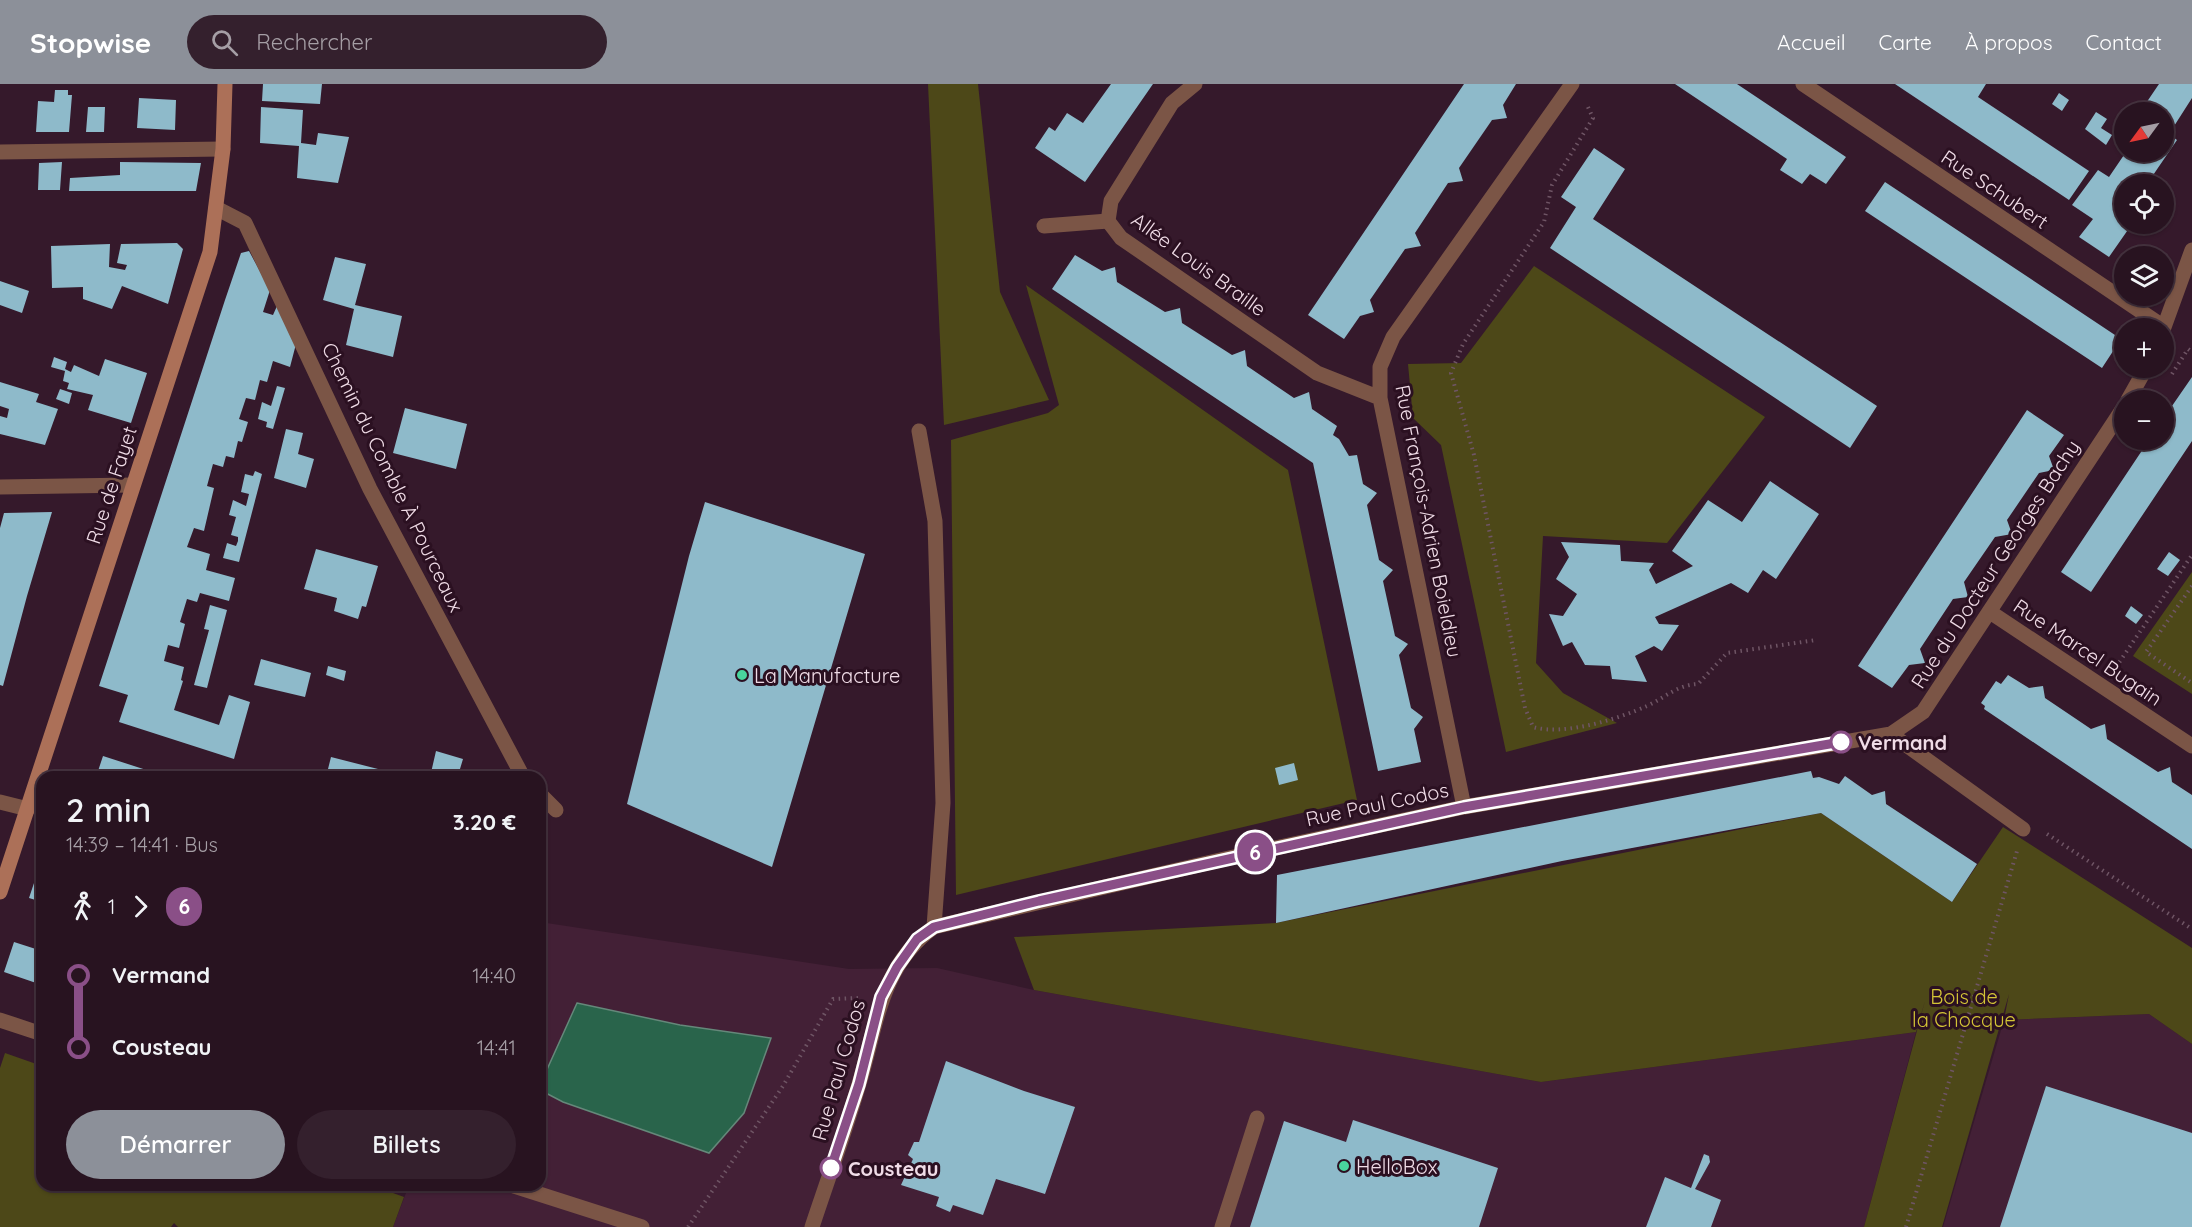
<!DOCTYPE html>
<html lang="fr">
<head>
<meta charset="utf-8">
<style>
	:root { --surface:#281320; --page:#34202d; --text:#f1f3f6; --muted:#a59ea5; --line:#44323e; --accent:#8c9099 }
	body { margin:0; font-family:Quicksand,sans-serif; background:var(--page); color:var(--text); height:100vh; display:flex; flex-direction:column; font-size:22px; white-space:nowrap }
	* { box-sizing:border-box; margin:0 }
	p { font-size:20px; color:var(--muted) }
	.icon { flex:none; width:33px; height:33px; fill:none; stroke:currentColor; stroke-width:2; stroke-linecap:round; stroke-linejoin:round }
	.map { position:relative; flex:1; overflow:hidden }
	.panel { position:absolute; left:36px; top:687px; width:510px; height:420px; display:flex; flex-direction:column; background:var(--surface); border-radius:18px; box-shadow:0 2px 4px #0004,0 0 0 2px var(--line) }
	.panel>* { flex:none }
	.badge { padding:0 12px; border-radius:20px; font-size:21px; line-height:39px }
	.needle { width:39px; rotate:237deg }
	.fabs { position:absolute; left:2114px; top:18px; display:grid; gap:12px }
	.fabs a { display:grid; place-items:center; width:60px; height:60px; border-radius:50%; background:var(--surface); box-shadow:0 2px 4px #0004,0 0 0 2px var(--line); font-size:30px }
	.map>.badge { position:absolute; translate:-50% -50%; box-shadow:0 0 0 3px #fff }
	.legs { display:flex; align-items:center; gap:9px; height:66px; padding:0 30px; font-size:20px }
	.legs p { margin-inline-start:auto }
	.headline { display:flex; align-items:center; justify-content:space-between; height:102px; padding:0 30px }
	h1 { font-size:33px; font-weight:600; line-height:45px }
	.primary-button { display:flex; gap:12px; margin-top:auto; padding:12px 30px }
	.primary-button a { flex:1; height:69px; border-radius:36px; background:var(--accent); color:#fff; font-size:24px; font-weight:600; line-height:69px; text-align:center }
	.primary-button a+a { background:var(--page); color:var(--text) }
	ul { padding:0 30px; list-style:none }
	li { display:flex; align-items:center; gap:21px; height:72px; font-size:22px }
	li i { display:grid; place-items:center; width:9px; height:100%; margin:0 8px; background:currentColor }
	li i::after { content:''; width:15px; height:15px; margin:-8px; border:4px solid; border-radius:50%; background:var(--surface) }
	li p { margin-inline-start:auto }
	li:first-child i { background:linear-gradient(#0000 50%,currentColor 0) }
	li:last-child i { background:linear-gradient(currentColor 50%,#0000 0) }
	header { display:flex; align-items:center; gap:36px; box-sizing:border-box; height:84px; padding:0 30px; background:var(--accent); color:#fff }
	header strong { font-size:28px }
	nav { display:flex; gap:33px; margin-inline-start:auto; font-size:21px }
	.search { width:420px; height:54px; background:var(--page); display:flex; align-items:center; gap:15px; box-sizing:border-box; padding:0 21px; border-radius:33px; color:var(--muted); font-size:22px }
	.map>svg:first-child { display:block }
	.built { fill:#432036 }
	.green { fill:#4d4818 }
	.water { fill:#29644b; stroke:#65887a; stroke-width:1.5 }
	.building { fill:#8ebaca }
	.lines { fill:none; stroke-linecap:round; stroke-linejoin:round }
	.path { stroke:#6f5565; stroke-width:4; stroke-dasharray:1.5 4.5; stroke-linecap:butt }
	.service { stroke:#7b5546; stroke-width:15 }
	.minor { stroke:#7b5546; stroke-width:15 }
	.secondary { stroke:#ac7058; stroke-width:15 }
	.line-1-casing { stroke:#fff; stroke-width:14 }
	.line-1 { stroke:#8a4f87; stroke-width:9 }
	.poi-dot { fill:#49d49d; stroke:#2b1021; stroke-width:2 }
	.stop-1-dot { fill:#fff; stroke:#8a4f87; stroke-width:3 }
	.labels { text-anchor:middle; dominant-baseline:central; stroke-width:6; stroke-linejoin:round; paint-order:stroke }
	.street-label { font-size:20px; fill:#f0dce7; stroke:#2b1021 }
	.poi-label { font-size:20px; fill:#f0dce7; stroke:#2b1021; text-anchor:start }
	.stop-label { font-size:20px; font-weight:bold; fill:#f0dce7; stroke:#2b1021; text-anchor:start }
	.park-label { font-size:20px; fill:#d4c536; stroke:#2b1021 }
</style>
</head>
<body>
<header>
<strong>Stopwise</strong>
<div class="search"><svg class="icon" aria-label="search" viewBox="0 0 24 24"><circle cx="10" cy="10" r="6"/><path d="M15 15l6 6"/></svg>Rechercher</div>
<nav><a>Accueil</a><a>Carte</a><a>À propos</a><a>Contact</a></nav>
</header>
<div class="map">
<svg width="2192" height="1143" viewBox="0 0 2192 1143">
	<rect width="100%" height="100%" fill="#35192b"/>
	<path class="built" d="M540,838L849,885L937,884L1034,906L1541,998L1916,948L1864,1143H393L409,1101H540Z
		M2149,930L2192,960V1143H1943L2004,936Z"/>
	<path class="green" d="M928,0H978L1000,208L1049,316L944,341Z
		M1534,182L1765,333L1667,459L1543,452L1536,579L1563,609L1617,639L1506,668L1441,361L1413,334L1408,280L1461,279Z
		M1026,201L1288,386L1357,716L956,811L951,356L1048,329L1059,321Z
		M2192,488V610L2133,572Z
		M1821,729L1952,818L2003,743L2192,864V960L2149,930L2004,936L2009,910L1942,1143H1864L1925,917L1916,948L1541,998L1034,906L1014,853L1276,839Z
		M5,969L42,982V1101H371L404,1113L393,1143H178L174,1139L171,1143H0V984Z"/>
	<path class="water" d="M577,919L680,941L771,954L744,1029L709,1069L563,1018L540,1006V1001Z"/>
	<path class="building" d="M263,0H322L320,20L262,17Z
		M1111,0H1153L1085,98L1035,64L1049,43L1055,47L1067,29L1083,39Z
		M1464,0H1516L1503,21L1507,34L1492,36L1459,84L1463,97L1448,99L1415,149L1421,162L1405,165L1370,216L1374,228L1360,232L1344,255L1308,231Z
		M1675,0H1737L1846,73L1826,100L1810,90L1802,100L1780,86L1787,75Z
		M1895,0H1986L1978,13L2089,87L2069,116Z
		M2159,0H2192V14L2169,50L2177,56L2147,100H2124V140H2132L2109,173L2079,153L2093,135L2072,121L2098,86L2109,93L2126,68H2163V28H2140Z
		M55,6H68V11H72L69,48H36L38,17L54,18Z
		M2059,9L2069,16L2062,27L2052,20Z
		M139,14L176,16L175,46L137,44Z
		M88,23H105L104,48H86Z
		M261,23L303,26L301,59L316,61L318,49L349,53L338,99L297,94L299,62L260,59Z
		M2096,28L2107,35L2101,44L2112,51L2106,61L2085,45Z
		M1594,64L1625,85L1593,135L1877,322L1850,364L1550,164L1576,123L1561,113Z
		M62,78L60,106H38L39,79Z
		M120,78L201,79L196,107H69L70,94L120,91Z
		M1885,98L2121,255L2102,284L1865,127Z
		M177,159L183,165L168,220L122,202L112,225L83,215V203L52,204L51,162L110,160L109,183L125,186L127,181L117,179L121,160Z
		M249,167L270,206L263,228L273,231L277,222L296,260L290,283L273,277L267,298L260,296L255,316L246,314L239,335L248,338L242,358L238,357L234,374L226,372L223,383L213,380L207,402L214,404L204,447L194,444L187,463L210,470L206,486L235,494L229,517L200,509L197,518L187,515L180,538L185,540L179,564L168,561L164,577L184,583L181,596L183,597L174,626L219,641L229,611L250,618L234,675L119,638L128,611L99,602L225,216L241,169Z
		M1075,171L1102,187L1115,183L1117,198L1165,228L1180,224L1182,239L1232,271L1245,266L1247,282L1294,314L1309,308L1312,325L1337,342L1333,351L1339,355L1349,372L1357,371L1363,400L1377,409L1367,421L1379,476L1393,486L1383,497L1395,552L1408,560L1399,571L1411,624L1423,633L1414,645L1421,678L1378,687L1313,379L1052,205Z
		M335,173L366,180L355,221L402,232L393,273L346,261L354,225L323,216Z
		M0,197L29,207L22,229L0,221Z
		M54,273L67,278L65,285L71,288L74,281L99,292L105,275L147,289L131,339L88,326L93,311L67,305L69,299L63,297L65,287L51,283Z
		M2192,293V357L2091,508L2061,488L2149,356H2163V335Z
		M0,298L39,310L36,318L58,325L45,361L0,350V332L7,334L9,325L0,322Z
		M277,302L285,304L273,345L266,343L267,338L258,335L262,318L271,322Z
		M60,305L72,309L69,320L56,315Z
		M405,324L467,340L456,385L393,369Z
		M2027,326L2064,351L2049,372L2054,386L2039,389L2007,436L2012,450L1995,453L1964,498L1968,513L1953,515L1920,565L1925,579L1909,581L1892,604L1858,582Z
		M286,345L303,349L298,370L314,375L306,404L274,394Z
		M255,387L262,390L239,478L223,474L227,459L236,462L238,457V453L231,451L236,433L229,431L233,416L246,422L249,410L241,408L245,390L253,392Z
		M1770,397L1819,430L1776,495L1763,486L1748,509L1731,499L1655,533L1659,540L1679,541L1662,567L1654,562L1635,572L1647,598L1612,595L1610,582L1585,581L1572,558L1563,562L1549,530L1563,532L1577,510L1556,495L1569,473L1561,458L1620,461L1621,477L1654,479L1649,486L1656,500L1693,482L1672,467L1708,416L1742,438Z
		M705,418L865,470L772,783L627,720L689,472Z
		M52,428L27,512L3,602L0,601V444L4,429Z
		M316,465L378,482L366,523L362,522L358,535L334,527L337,514L304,505Z
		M2169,468L2180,476L2168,492L2157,485Z
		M210,521L227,526L207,604L194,601L209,546L204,545Z
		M2131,522L2143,531L2136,540L2125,532Z
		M261,575L311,589L305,613L254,601Z
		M328,582L346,587L344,597L326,591Z
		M2008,591L2029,604L2043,602L2045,614L2091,645L2105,640L2107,655L2158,688L2170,683L2172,698L2192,711V765L1984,625L1985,622L1981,619L1996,597L2001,600Z
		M436,667L463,675L460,685L483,693H430Z
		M103,672L165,692V693H96Z
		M331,673L378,685L376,693H326Z
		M1294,679L1298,696L1279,701L1275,684Z
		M1811,687L1813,694L1819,693L1839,700L1845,692L1872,711L1885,707L1886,720L1977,780L1952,818L1821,729L1562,777L1276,839L1277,791Z
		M38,787L42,788V818L29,814Z
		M14,858L42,867V901L4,888Z
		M946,977L1024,1007L1075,1023L1045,1110L996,1095L983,1131L953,1121L950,1128L936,1122L939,1113L901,1101L913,1075L908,1071L914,1058H919Z
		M2046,1002L2192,1049V1143H2000Z
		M1353,1036L1498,1084L1479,1143H1250L1284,1037L1346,1058Z
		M1704,1070L1709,1072L1710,1078L1695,1105L1721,1116L1711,1143H1646L1665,1093L1691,1104Z"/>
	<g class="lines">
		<path class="path" d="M1588,23L1593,34L1552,101L1544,138L1463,260L1451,289L1474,371L1525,624L1533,643C1564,652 1618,635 1647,622C1666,613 1677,601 1698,600L1727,569L1816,556
			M2172,290L2188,265L2192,268
			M2192,502L2146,568L2192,599
			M2116,583L2192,471
			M2047,750L2192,845
			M688,1143L783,1002L833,915L858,914
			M1906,1143L2017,767"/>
		<path class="service" d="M1044,142L1108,137
			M919,347L935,437L943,719L934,843
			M1222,1143L1257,1034"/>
		<path class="minor" d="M1195,0L1172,19L1111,117L1108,137L1121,154L1317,289L1380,314
			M1803,0L2164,243
			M0,68L223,65
			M216,124L245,139L370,405L523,693
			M2163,246L2192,166
			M2128,316L2146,284
			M0,403L133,401
			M1990,528L2192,662
			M1891,650L2023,745
			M540,710L556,726
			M0,718L28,725
			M1464,723L1380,314V283L1393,253L1572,0
			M0,936L42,950
			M511,1101L642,1143
			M812,1143C828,1095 845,1048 859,1000C877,941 880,882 934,843L1220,776L1464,723L1891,650L1923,628L2124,323"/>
		<path class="secondary" d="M0,808L210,168L223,65L225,0"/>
	</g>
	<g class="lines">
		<g class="line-1-casing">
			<path id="line-1" d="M831,1084L859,1000L881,913L897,883L917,855L934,843L1039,817L1464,723L1841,658"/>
		</g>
		<use href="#line-1" class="line-1"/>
	</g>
	<g class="poi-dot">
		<circle cx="742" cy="591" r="6"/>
		<circle cx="1344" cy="1082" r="6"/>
	</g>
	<g class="stop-1-dot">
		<circle cx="1841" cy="658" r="10"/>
		<circle cx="831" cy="1084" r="10"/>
	</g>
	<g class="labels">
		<g class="street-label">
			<text transform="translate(1995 105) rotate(34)">Rue Schubert</text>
			<text transform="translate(1199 180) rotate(36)">Allée Louis Braille</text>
			<text transform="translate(393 393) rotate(64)">Chemin du Comble À Pourceaux</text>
			<text transform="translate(111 401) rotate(-72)">Rue de Fayet</text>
			<text transform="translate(1429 437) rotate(79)">Rue François-Adrien Boieldieu</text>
			<text transform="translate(1995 480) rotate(-57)">Rue du Docteur Georges Bachy</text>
			<text transform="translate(2088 568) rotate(34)">Rue Marcel Bugain</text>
			<text transform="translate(1377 720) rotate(-12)">Rue Paul Codos</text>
			<text transform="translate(838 986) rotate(-74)">Rue Paul Codos</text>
		</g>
		<g class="poi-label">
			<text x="754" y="591">La Manufacture</text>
			<text x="1356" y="1082">HelloBox</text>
		</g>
		<g class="stop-label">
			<text x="1858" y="658">Vermand</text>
			<text x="848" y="1084">Cousteau</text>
		</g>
		<g class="park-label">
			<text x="1964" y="912">Bois de<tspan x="1964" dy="23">la Chocque</tspan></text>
		</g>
	</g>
</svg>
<div class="fabs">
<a><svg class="needle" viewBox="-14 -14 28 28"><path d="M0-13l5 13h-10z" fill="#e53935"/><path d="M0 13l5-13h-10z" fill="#a59ea5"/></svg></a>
<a><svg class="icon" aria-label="locate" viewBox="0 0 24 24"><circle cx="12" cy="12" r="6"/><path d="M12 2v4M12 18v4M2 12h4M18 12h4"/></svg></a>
<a><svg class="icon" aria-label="layers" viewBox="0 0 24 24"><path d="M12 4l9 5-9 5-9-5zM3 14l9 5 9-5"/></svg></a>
<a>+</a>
<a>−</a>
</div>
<b class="badge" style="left:1255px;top:768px;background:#8a4f87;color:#fff">6</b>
<section class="panel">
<div class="headline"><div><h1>2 min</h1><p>14:39 – 14:41 · Bus</p></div><b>3.20 €</b></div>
<div class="legs"><svg class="icon" aria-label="walk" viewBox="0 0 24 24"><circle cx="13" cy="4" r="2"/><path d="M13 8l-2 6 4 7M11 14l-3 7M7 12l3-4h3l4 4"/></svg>1<svg class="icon" aria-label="forward" viewBox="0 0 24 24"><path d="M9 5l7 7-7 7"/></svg><b class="badge" style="background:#8a4f87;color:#fff">6</b></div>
<ul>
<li><i style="color:#8a4f87"></i><b>Vermand</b><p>14:40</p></li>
<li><i style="color:#8a4f87"></i><b>Cousteau</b><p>14:41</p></li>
</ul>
<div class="primary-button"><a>Démarrer</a><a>Billets</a></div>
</section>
</div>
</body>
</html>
